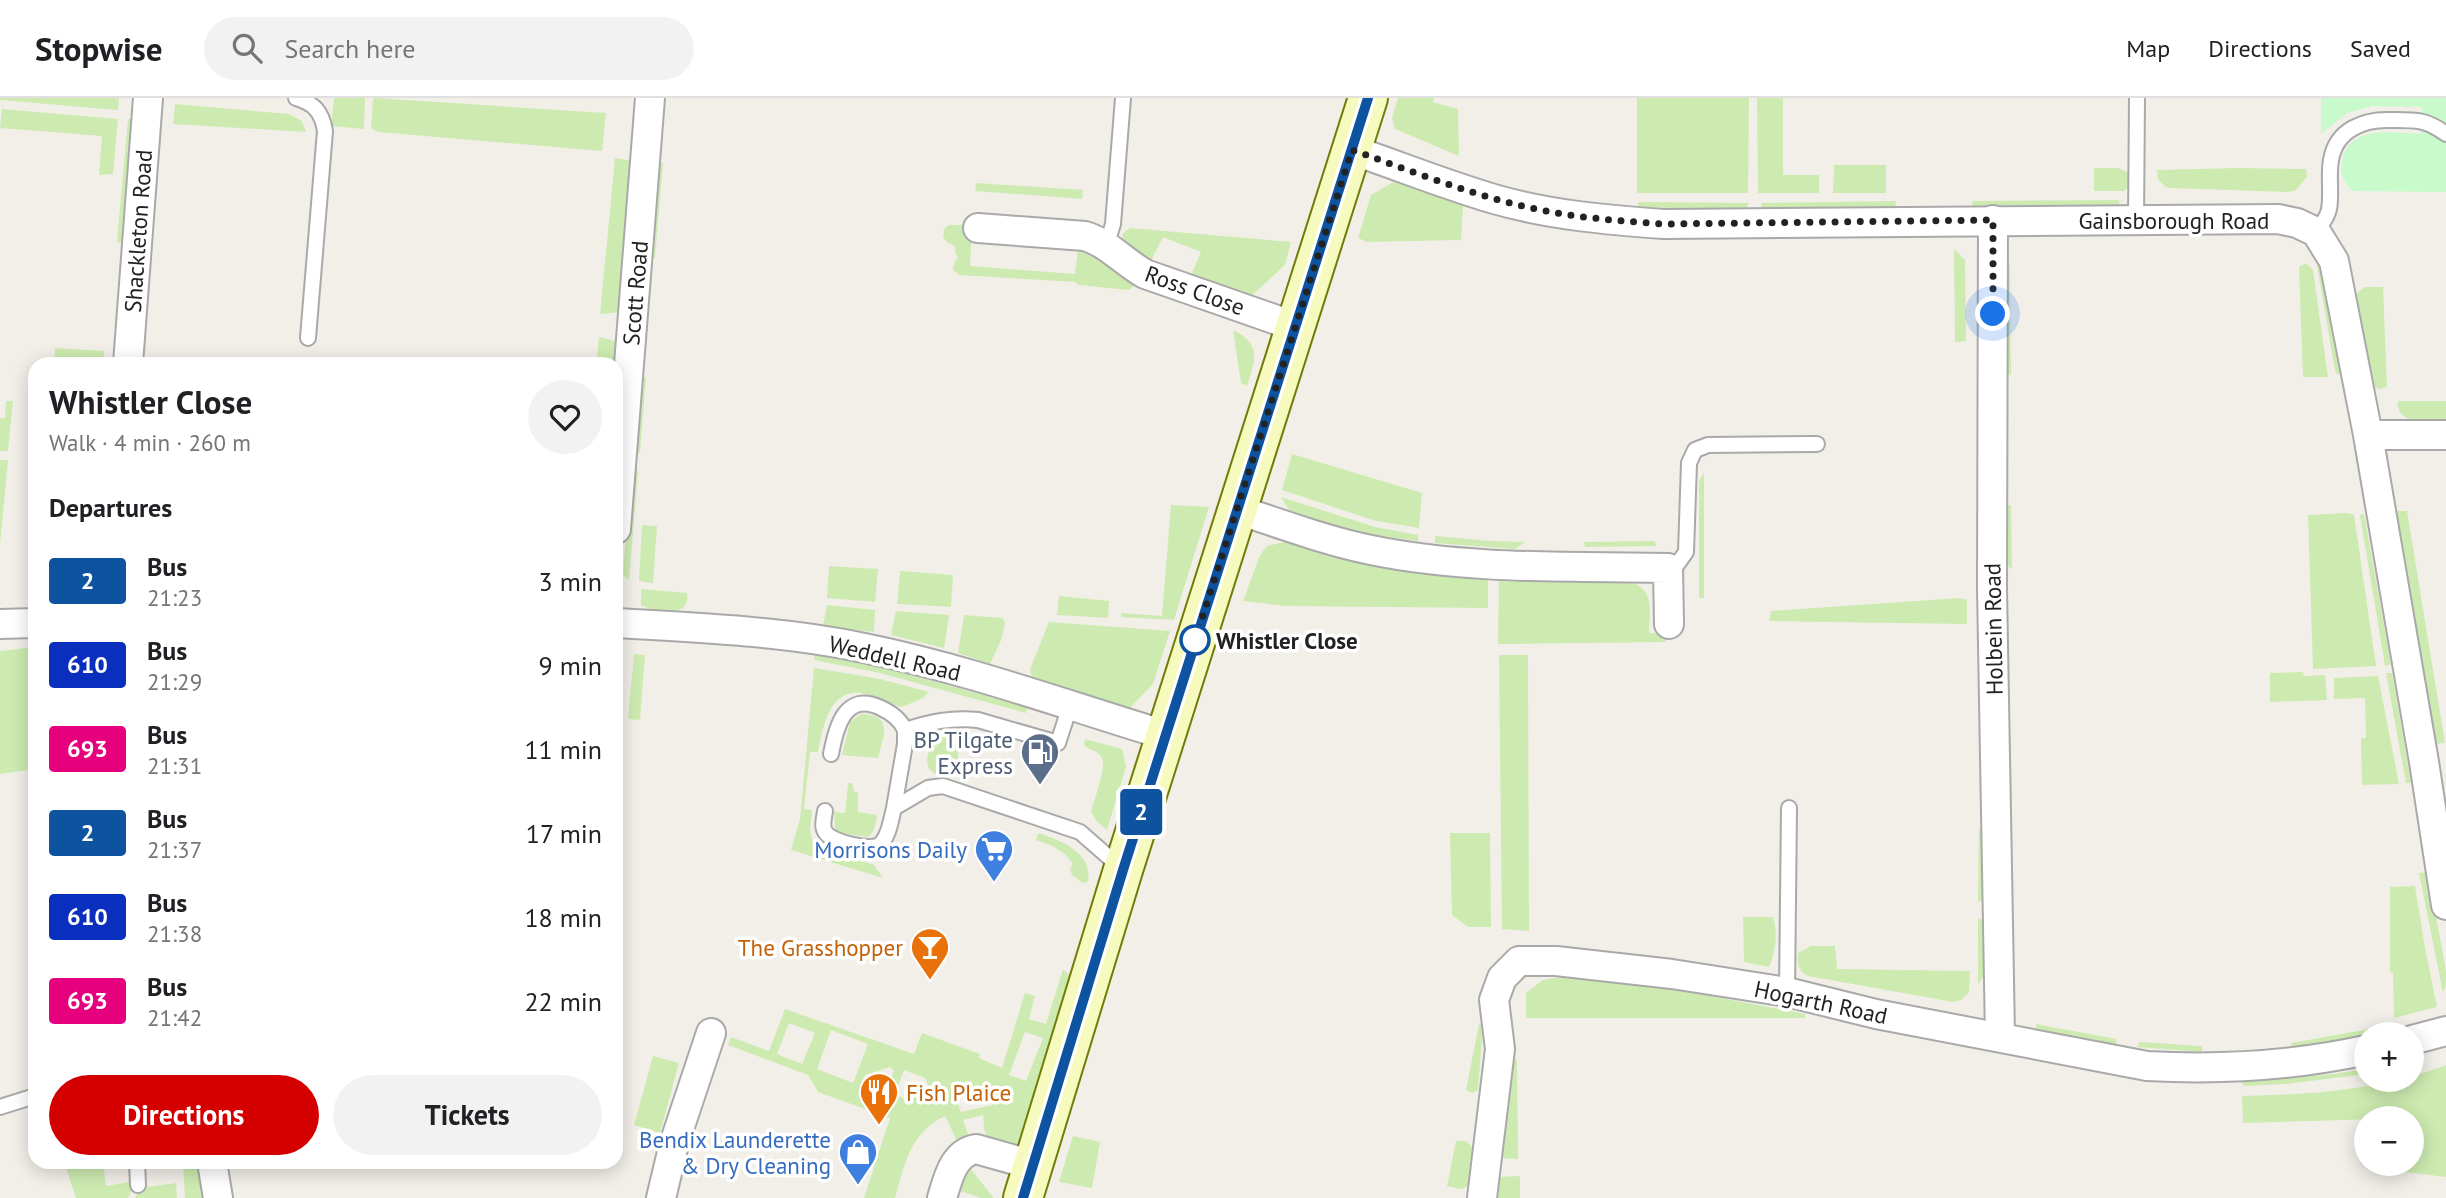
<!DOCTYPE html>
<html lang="en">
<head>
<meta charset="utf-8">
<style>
	:root { --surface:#fff; --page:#f2f2f2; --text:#202124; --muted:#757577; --line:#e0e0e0; --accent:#d40000 }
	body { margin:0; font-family:"PT Sans",sans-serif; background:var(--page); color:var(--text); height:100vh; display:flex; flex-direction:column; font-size:26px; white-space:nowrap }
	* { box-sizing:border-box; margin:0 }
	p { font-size:23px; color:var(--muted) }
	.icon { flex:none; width:38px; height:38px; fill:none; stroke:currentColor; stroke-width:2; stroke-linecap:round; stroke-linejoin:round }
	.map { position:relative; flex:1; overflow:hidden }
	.panel { position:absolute; left:28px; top:259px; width:595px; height:812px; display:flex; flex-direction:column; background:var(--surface); border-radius:21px; box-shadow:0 4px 18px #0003 }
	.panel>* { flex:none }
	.badge { padding:0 14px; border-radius:5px; font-size:24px; line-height:46px }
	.fabs { position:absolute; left:2354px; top:924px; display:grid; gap:14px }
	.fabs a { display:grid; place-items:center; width:70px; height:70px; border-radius:50%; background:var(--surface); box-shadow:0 4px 18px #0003; font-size:35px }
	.you { position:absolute; width:35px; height:35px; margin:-18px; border:5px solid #fff; border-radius:50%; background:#1a73e8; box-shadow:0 0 0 10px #1a73e833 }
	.map>.badge { position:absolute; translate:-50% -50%; box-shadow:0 0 0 4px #fff }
	h2 { padding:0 21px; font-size:26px; line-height:63px }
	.round { display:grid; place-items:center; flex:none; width:74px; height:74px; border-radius:37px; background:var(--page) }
	.headline { display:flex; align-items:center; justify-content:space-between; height:119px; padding:0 21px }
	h1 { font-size:33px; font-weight:700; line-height:52px }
	.cta { display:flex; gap:14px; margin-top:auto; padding:14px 21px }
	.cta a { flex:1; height:80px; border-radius:42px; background:var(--accent); color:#fff; font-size:28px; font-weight:700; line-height:80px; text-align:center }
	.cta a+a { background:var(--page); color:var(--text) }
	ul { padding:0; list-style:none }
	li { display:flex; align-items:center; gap:21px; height:84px; padding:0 21px }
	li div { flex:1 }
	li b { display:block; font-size:26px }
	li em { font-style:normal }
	li .badge { min-width:77px; font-weight:700; text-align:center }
	header { display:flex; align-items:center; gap:42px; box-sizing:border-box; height:98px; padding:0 35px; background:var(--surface); border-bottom:2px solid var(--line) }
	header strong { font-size:33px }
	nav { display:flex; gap:38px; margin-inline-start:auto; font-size:24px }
	.search { width:490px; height:63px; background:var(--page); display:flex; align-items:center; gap:18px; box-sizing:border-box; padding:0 24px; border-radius:38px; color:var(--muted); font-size:26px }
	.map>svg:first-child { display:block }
	.grass { fill:#cdebb0; fill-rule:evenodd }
	.park { fill:#c8facc }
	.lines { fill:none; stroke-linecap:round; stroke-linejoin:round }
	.lane-casing { stroke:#a9a9a9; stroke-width:18 }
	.street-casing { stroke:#a9a9a9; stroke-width:32 }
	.secondary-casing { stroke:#707d05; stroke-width:42 }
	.lane { stroke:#fff; stroke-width:14 }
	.street { stroke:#fff; stroke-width:28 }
	.secondary { stroke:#f7fabf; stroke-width:38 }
	.line-casing { stroke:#fff; stroke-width:16 }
	.line { stroke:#0e539f; stroke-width:10 }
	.walk { stroke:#222; stroke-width:7; stroke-dasharray:0 12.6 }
	.stop-dot { fill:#fff; stroke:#0e539f; stroke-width:3.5 }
	.labels { text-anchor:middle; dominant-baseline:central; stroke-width:7; stroke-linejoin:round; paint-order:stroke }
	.street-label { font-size:23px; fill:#222; stroke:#fff }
	.stop-label { font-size:23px; font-weight:bold; fill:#222; stroke:#fff; text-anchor:start }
	.service-label { font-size:23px; fill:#4e5e75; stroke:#fff; text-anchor:end }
	.shop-label { font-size:23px; fill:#366cbe; stroke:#fff; text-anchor:end }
	.food-label { font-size:23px; fill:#c56008; stroke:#fff; text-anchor:end }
</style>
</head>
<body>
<header>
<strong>Stopwise</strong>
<div class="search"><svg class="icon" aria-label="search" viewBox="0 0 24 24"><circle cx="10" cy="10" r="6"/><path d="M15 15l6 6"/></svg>Search here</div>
<nav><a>Map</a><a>Directions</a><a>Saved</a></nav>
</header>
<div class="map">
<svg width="2446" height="1100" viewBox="0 0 2446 1100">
	<rect width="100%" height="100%" fill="#f2efe9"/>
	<path class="grass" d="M0,0H119L118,12L0,2Z
		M334,0H365L364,31L331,28Z
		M375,0L606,15L602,53L378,34L371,30L373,1Z
		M1398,0H1434L1433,4L1458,11L1459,58L1395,31L1392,20Z
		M1637,0H1749L1748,95H1637Z
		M1757,0H1783V77H1819V95H1758Z
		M175,6L289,16L302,23L306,34L173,26Z
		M2,11L118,21L113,76L99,77L102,38L0,30Z
		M128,21H134L123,144H117Z
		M615,60L634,63L621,214L600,216Z
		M657,65H663L655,160H650Z
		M1834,67H1886V95H1833Z
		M2094,70H2118L2129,75L2130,88L2124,93H2094Z
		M2236,70L2306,71L2307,79L2296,92L2289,94L2171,90L2166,89L2158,82L2157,72Z
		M1397,82L1460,100L1463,109L1461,142L1367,144L1358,140L1371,97Z
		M976,85L1083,92L1082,101L975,93Z
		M2119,102L2120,108L1973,109L1972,103Z
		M1896,103L1895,110L1762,111L1761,105Z
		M1638,104L1749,105L1745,112L1638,109Z
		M949,127H962L972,130L970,168L1075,176L1078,153L1081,148L1133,185V189L1129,192L1078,187L1075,184L959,177L953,172L954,165L958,160L955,154V148L948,145L943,139L944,131Z
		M1130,130L1291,144L1285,167L1246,203L1190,180L1201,154L1163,139L1150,165L1122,143L1123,135Z
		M1954,151L1965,162L1966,243L1955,244Z
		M2318,162L2327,181L2342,276H2337L2335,273L2317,167Z
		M2010,165L2011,278L2003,272L2004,166Z
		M2306,165L2313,172L2328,279H2303L2299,169Z
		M2365,189H2383L2387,289L2378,291L2370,285L2355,202L2358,194Z
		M1233,232C1263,247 1255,262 1247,288L1241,285Z
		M599,239L618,244L616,266H596Z
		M55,250L104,253V266H54Z
		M646,279L640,355L634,354L640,280Z
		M6,303H13L8,353H0V320H5Z
		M2398,303H2446V322C2429,322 2395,328 2398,303Z
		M1292,356L1422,395L1419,430L1376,423L1282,392Z
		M0,362H8L0,447Z
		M638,372L629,482L623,477L631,373Z
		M1704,374V500H1699V383Z
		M1281,399L1375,429L1418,437V443L1372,437L1320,424L1289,412Z
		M1171,407L1209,409L1174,522L1121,519L1122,515L1162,518Z
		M2011,407L2012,471L2005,466V409Z
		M2391,413H2407L2445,645L2435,646Z
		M2347,415L2354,417L2376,568L2313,571L2308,417Z
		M2364,416L2391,566L2385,568L2360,417Z
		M642,427L657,428L653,485L639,483Z
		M1435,438L1490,443L1525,444L1515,451L1435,445Z
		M1289,443L1488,476V510L1286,508L1243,503L1260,457L1267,448Z
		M1655,443L1656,448L1585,449L1584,444Z
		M829,468L878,471L875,504L827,500Z
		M900,473L953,477L951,509L897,506Z
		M1499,478L1636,486C1655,496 1649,516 1649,535H1666V544L1498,546Z
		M641,491L687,495C692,521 655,514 641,507Z
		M1059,498L1109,503L1108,520L1057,517Z
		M1960,500L1967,502V526L1769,523L1771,513Z
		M827,507L875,512L874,534L823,528Z
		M896,513L949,517L944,550L891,537Z
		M964,517L1002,520L1005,524L1002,540L990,566L958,555Z
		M1049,524L1170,533L1153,586L1129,611L1032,579L1030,571Z
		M35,549V671L0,676V553Z
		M634,556L645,557L640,622L628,621Z
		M815,556L880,569L1028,609L1026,615L880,575L814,562Z
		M1499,557H1528L1529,833L1502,831Z
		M814,570L880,581L929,594L923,600L902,609C889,605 878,599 866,596C830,587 823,628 818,654H810L804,711L812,712L810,732L812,741L821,749L874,767L883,780L791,752L800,721Z
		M2303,574L2304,578L2325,577L2327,602L2270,604V575Z
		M2386,575H2392L2411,685H2406Z
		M2378,578L2399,686L2362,687L2361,640H2366L2365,600L2334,601V580Z
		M861,616C896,617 882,640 878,660L842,657L850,624Z
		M947,637L955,643C972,684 914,688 930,651C934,643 939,639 947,637Z
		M1085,641L1122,651L1126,669L1107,732L1097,724L1091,713C1094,701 1110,664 1099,656C1094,652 1089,652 1084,647Z
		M848,685H852L854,693L858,695V714L877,717C876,726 875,733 868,739L840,735L835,731L834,714L845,715Z
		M1979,731L1985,735L1984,801L1978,804Z
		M1038,735C1060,742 1093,754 1088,784L1083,785L1072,777L1070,771L1073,766C1064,752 1051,747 1036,742Z
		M1450,735H1490L1491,829H1468L1452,817Z
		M2428,774L2446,873V887L2443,895L2419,775Z
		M2415,788L2425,850L2437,909L2394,920L2393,875L2390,874V789Z
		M1743,819H1773C1778,835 1776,853 1769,869L1744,864Z
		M1978,820L1985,823V875L1978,887Z
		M1811,848H1835L1837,871L1970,873L1969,894L1961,902L1953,904L1808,878C1798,873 1797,866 1798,855Z
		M1063,871L1071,879L1020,1046C1009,1047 991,1048 986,1036C983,1031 984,1022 983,1017L963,1022L969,1038L957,1043L945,1018C910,1035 905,1065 895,1100H864L890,1020L818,994L808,977L728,947L731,939L769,953L785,911L914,956L922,935L980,956L979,960L1002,970L1025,895L1035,898L1029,921L1046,926ZM789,925L815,935L802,966L777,956ZM831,932L868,946L853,985L817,971ZM1025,934L1043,940L1026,983L1009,977ZM890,969L894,973L886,992L862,983L865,977ZM904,972L925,980L929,989L909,1003L895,996ZM973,998L984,1000L993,1007L961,1014L956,1000Z
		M1571,877L1679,892L1805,916V920H1526V895L1543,882Z
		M1479,926L1483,928L1478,992L1472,995L1466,992Z
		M2036,926L2116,941L2117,946L2043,934L2036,931Z
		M2375,930L2378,934L2292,951L2291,945Z
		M2139,944L2202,948V954L2138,949Z
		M653,958L679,965L660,1035L634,1027Z
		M1517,961L1518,1061L1499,1060L1513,963Z
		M2446,967V1079L2380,1071V1066H2412V1020L2243,1025L2242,998C2277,997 2312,996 2347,991C2368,989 2390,982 2412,982V979Z
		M2366,971V976L2286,986L2244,988L2242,983L2325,977Z
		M1073,1038L1100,1044L1092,1090L1059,1084Z
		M1456,1043H1466L1472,1049L1468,1088L1462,1091L1447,1088Z
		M64,1064H103L106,1088L134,1083V1087L128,1100H76Z
		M183,1064H196L203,1100H185Z
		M966,1065L993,1099V1100H981L951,1090Z
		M1520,1078V1100H1492L1498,1079Z
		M176,1085L177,1100H135L140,1090Z"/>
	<path class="park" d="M2321,0H2446V94L2352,93C2344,84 2340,76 2342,64C2348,26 2393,35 2421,36L2422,9L2373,8L2347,15L2321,36Z"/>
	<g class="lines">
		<g class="lane-casing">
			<path id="lane" d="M296,0C314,5 322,14 325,33L308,240
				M2136,123L2137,0
				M2316,134C2321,127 2328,119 2329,111C2332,95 2328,78 2331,62C2336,32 2363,21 2391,22C2415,22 2426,21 2446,36
				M1106,149L1113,126L1123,0
				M1668,470L1676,468L1686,454L1689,365L1695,352L1708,347L1817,346
				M831,656C836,629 845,593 881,610C892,615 900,621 905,632C930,624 952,619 978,622L1058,645L1070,608
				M894,710L905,646V632
				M825,713C824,721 821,729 826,735C832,744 870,753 879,747C889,740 891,721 894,710L928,690L943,688L1080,734L1120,769
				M1787,894L1789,710
				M0,1009L35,998
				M137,1064L138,1087"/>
		</g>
		<g class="street-casing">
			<path id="street" d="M1352,52C1399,68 1446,87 1494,101C1549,117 1607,122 1664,126L2278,121L2297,125L2316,134L2334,163L2368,337L2424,664L2446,807
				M1993,122L1992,490L2000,939
				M978,130L1085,138C1108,145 1125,165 1145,176L1294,228
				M128,266L148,0
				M2368,337H2446
				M1238,412C1282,426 1326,443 1371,452C1468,472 1569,468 1668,470L1669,526
				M616,431L650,0
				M616,525C699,530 783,533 864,550C967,571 1066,607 1165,637
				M0,526L35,525
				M2412,942L2446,933
				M212,1064L218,1100
				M661,1100L674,1046L711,935
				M942,1100C948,1081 953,1055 976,1051L1033,1067
				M1482,1100L1500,951L1494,902L1502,880L1519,863H1556L1672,876L1787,894L1876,916L2147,968C2221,972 2293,968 2366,952"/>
		</g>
		<g class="secondary-casing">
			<path id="secondary" d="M1023,1100L1123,772L1368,0"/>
		</g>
		<use href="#lane" class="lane"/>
		<use href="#street" class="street"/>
		<use href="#secondary" class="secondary"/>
	</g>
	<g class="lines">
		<g class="line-casing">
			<path id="line" d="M1023,1100L1123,772L1368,0"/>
		</g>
		<use href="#line" class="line"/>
		<path class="walk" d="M1195,542L1352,52C1412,73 1473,98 1536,111C1578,120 1621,123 1664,126L1993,122V216"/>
	</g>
	<defs>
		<g id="fuel-pin" transform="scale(2.0125)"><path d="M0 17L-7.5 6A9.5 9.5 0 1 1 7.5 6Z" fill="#5c6f8a" stroke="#fff"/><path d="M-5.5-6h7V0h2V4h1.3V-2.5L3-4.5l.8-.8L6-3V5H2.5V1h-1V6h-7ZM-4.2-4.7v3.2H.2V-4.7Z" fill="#fff"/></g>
		<g id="supermarket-pin" transform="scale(2.0125)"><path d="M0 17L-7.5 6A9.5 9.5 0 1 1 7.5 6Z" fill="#3f7fe0" stroke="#fff"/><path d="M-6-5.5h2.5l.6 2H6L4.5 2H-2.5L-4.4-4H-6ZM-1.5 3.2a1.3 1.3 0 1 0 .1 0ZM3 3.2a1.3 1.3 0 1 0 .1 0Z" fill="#fff"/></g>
		<g id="bar-pin" transform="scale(2.0125)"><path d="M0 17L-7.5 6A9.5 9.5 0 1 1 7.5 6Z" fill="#e8710a" stroke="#fff"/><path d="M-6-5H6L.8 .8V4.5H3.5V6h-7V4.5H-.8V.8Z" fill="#fff"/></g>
		<g id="restaurant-pin" transform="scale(2.0125)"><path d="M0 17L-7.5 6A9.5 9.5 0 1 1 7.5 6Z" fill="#e8710a" stroke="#fff"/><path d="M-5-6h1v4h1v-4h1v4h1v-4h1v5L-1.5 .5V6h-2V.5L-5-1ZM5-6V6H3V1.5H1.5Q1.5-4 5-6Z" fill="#fff"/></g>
		<g id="shop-pin" transform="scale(2.0125)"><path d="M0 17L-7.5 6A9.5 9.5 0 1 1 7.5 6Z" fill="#3f7fe0" stroke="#fff"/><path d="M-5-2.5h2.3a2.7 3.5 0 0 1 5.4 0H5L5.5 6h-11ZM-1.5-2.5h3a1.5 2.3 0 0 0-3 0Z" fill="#fff"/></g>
	</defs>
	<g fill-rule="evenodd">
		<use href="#fuel-pin" x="1040" y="654"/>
		<use href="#supermarket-pin" x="994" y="751"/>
		<use href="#bar-pin" x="930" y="849"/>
		<use href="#restaurant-pin" x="879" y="994"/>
		<use href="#shop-pin" x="858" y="1054"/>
	</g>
	<circle class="stop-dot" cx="1195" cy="542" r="14"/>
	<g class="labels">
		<g class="street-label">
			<text x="2174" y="122">Gainsborough Road</text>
			<text transform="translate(138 133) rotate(-86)">Shackleton Road</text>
			<text transform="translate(1195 192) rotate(20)">Ross Close</text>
			<text transform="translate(635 195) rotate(-85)">Scott Road</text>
			<text transform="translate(1993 531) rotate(-91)">Holbein Road</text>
			<text transform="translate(895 560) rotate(13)">Weddell Road</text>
			<text transform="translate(1821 904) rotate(12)">Hogarth Road</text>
		</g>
		<g class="stop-label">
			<text x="1216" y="542">Whistler Close</text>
		</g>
		<g class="service-label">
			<text x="1013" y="641">BP Tilgate<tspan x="1013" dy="26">Express</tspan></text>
		</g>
		<g class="shop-label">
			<text x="967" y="751">Morrisons Daily</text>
			<text x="831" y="1041">Bendix Launderette<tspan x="831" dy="26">&amp; Dry Cleaning</tspan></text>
		</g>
		<g class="food-label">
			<text x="903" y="849">The Grasshopper</text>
			<text x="906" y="994" text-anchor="start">Fish Plaice</text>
		</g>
	</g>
</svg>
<div class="fabs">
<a>+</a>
<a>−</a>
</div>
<div class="you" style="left:1993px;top:216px"></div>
<b class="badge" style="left:1141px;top:714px;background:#0e539f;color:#fff">2</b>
<section class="panel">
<div class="headline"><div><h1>Whistler Close</h1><p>Walk · 4 min · 260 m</p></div><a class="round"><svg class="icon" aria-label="heart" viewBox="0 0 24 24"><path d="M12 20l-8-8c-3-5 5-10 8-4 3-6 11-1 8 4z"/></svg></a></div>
<h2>Departures</h2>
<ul>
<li><span class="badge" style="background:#0e539f;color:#fff">2</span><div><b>Bus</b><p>21:23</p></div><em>3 min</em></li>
<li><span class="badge" style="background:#0a2ebe;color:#fff">610</span><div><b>Bus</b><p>21:29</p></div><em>9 min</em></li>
<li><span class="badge" style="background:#e6007e;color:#fff">693</span><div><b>Bus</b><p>21:31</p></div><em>11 min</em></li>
<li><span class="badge" style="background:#0e539f;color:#fff">2</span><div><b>Bus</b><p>21:37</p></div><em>17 min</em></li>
<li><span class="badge" style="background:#0a2ebe;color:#fff">610</span><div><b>Bus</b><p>21:38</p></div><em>18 min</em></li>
<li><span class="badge" style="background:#e6007e;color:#fff">693</span><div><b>Bus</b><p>21:42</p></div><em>22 min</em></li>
</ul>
<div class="cta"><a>Directions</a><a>Tickets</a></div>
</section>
</div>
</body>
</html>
